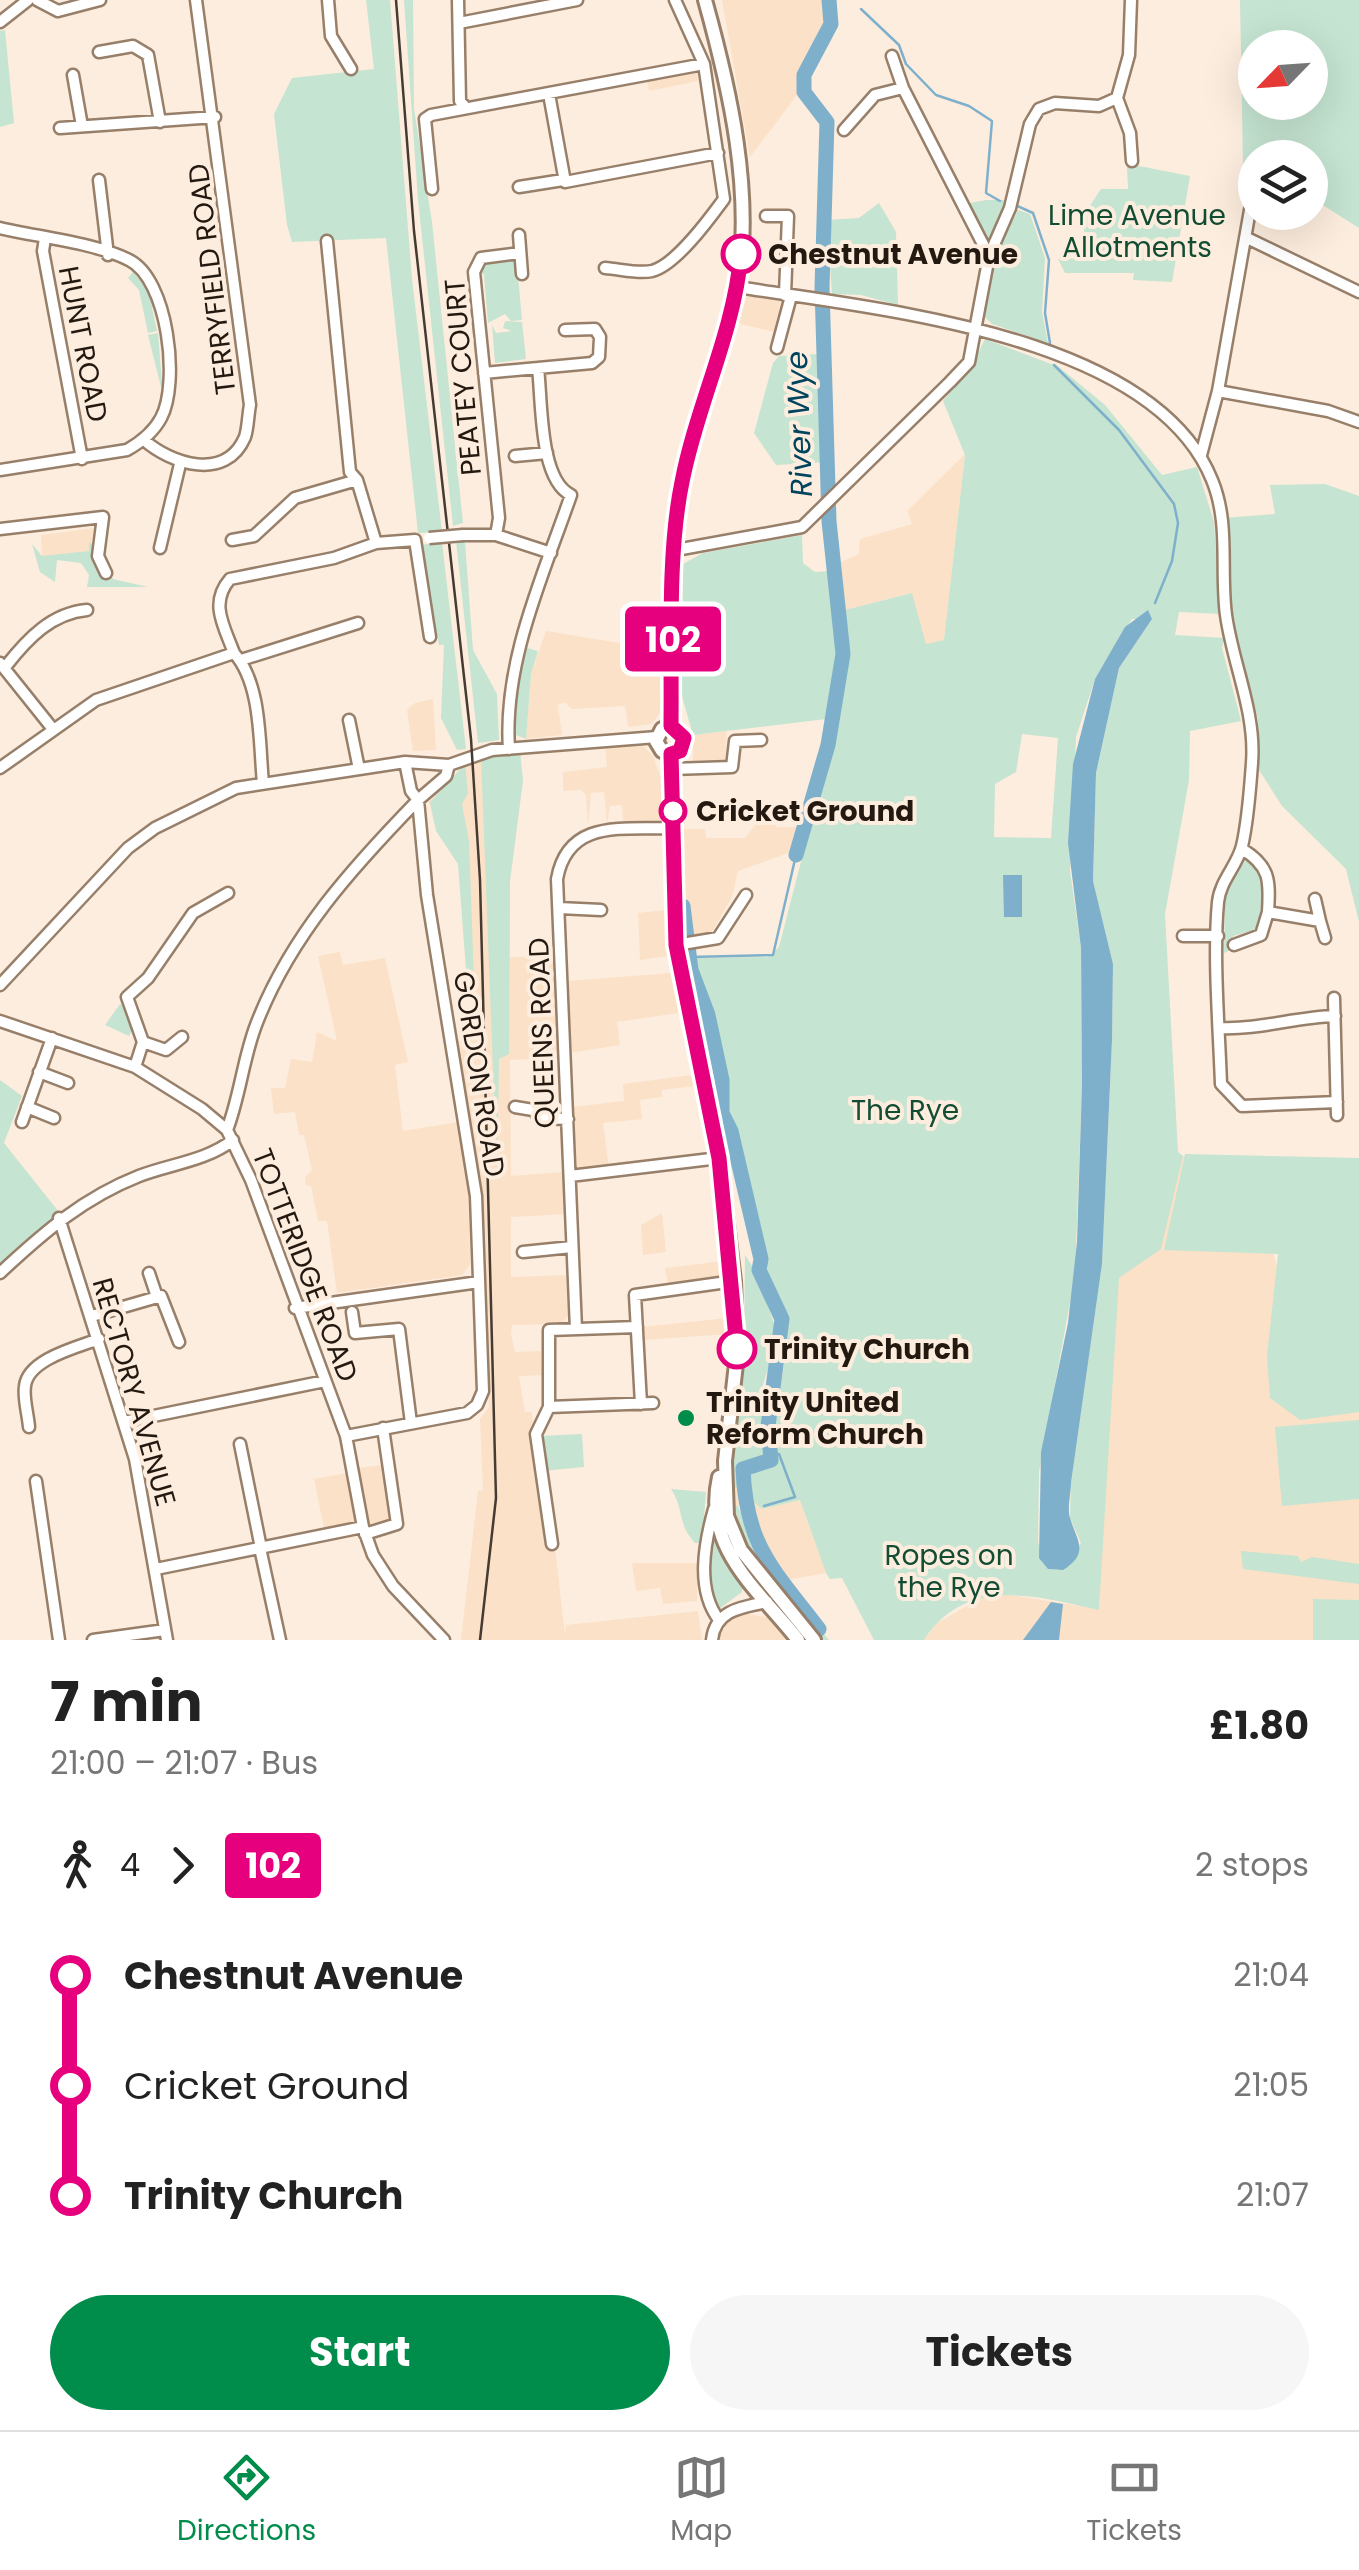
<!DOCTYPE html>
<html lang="en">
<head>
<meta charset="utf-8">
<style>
	:root { --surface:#fff; --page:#f6f6f6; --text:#222; --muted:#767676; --line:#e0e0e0; --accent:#008c4a }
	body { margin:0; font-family:Poppins,sans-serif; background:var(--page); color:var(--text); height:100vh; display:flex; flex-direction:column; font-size:38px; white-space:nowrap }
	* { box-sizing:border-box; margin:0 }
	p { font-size:32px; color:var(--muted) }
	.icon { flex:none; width:55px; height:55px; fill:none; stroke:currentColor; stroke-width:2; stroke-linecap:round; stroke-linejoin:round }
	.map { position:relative; height:1640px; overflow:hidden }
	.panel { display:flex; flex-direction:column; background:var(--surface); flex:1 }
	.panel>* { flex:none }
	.badge { padding:0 20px; border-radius:8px; font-size:35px; line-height:65px }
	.needle { width:65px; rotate:245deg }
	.tools { position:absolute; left:1238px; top:30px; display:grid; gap:20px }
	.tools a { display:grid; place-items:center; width:90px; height:90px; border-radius:50%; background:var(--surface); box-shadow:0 10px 40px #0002; font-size:50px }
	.map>.badge { position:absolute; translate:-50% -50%; box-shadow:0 0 0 5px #fff }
	.legs { display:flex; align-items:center; gap:15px; height:110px; padding:0 50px; font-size:32px }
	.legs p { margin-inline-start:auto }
	.summary { display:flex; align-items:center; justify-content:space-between; height:170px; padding:0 50px }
	h1 { font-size:55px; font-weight:700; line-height:75px }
	.primary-button { display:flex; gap:20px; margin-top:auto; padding:20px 50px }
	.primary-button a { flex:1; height:115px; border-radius:60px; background:var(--accent); color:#fff; font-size:40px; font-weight:700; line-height:115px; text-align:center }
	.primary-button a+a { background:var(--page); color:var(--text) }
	ul { padding:0 50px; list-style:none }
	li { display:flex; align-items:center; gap:35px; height:110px; font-size:38px }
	li i { display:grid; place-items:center; width:15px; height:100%; margin:0 12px; background:currentColor }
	li i::after { content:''; width:25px; height:25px; margin:-12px; border:8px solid; border-radius:50%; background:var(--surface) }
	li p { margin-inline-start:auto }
	li:first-child i { background:linear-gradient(#0000 50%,currentColor 0) }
	li:last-child i { background:linear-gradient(currentColor 50%,#0000 0) }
	.menu { display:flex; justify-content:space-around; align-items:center; height:140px; border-top:2px solid var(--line); background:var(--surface); font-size:28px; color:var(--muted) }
	.menu a { display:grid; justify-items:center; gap:5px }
	.menu .active { color:var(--accent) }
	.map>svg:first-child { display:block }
	.built { fill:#fbe1c8 }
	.green { fill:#c5e4d1; fill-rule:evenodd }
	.water { fill:#7fb0cb }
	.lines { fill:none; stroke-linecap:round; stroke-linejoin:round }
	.stream { stroke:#7fb0cb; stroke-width:2.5 }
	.river { stroke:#7fb0cb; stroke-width:15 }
	.minor-casing { stroke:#987f69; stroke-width:15 }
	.major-casing { stroke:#987f69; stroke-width:18 }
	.minor { stroke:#fff; stroke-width:10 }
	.major { stroke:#fff; stroke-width:12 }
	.rail { stroke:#463b32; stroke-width:2.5 }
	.minor-bridge-casing { stroke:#987f69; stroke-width:15; stroke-linecap:butt }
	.minor-bridge { stroke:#fff; stroke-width:10 }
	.line-1-casing { stroke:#fff; stroke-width:22 }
	.line-1 { stroke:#e6007e; stroke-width:15 }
	.stop-1-dot { fill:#fff; stroke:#e6007e; stroke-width:5 }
	.poi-dot { fill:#008c4a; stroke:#fdedde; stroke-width:4 }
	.labels { text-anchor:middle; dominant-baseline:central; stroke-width:8; stroke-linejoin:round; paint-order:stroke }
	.park-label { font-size:28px; fill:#124d33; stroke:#fdedde }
	.stop-label { font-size:28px; font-weight:bold; fill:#231910; stroke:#fdedde; text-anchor:start }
	.street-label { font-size:28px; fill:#231910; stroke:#fdedde }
	.poi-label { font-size:28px; font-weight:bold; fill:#231910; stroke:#fdedde; text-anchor:start }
	.water-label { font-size:30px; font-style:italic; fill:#00445e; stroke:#fdedde }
</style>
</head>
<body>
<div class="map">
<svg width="1359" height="1640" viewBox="0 0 1359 1640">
	<rect width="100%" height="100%" fill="#fdedde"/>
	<path class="built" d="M722,0H827L825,26L798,73L800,91L750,157Z
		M697,72L698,81L649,91L647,81Z
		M747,296L786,302L779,333L737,323Z
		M965,454L944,640L926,645L911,593L845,610L841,562L859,554L860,539L912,524L907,511Z
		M94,528L90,551L42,557L41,535Z
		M546,631L644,647L661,663V711L652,724L628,727L625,706L572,709L564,702L558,705L562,735L526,739L531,674Z
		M433,699L436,750L413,751L407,710L415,703Z
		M727,731L725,761L693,764V735Z
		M605,741L643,746L653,756L663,783V823L623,824L622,805L610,806L607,824L604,792L591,793L588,826L586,795L581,790L563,791V772L607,767Z
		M481,757L523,780L510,881V957L554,956L558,1058L510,1060L511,1176L563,1172L564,1214L511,1217V1277L566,1275L568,1316L560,1324L512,1325L511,1335L515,1352L541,1351L542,1375L519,1376L525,1412H532L537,1494L550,1549L555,1548L565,1635L566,1625L698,1611L702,1640H461L478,1491L483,1490L480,1419L489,1407L480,1184L456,1042L477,1037L458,864L434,822L429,802L465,764Z
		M763,815L777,827H800L791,852L738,871L732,897L712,932L682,938L678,874L683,829H705L706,838H745Z
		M666,910L668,956L640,960L638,913Z
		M340,952L343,965L385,958L408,1062L395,1065L403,1131L458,1122L468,1183L470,1265L462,1275L337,1293L327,1221H318L311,1186L306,1185L305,1177L312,1170L304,1135H299L295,1112L274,1114L271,1088H285L291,1059L312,1062L317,1032L337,1041L318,956Z
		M671,973L679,1013L617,1022L620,1045L570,1053L567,981Z
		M692,1075L694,1086L662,1090V1097L640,1100L642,1119L603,1123L609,1168L581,1172L574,1164L572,1107L624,1101L623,1084Z
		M1178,1153L1253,1192L1282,1281L1359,1398V1640H924L937,1623L992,1592L1099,1609L1116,1294L1135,1189Z
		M662,1213L666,1252L643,1255L641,1225Z
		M724,1261L725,1277L668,1283L665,1268Z
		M728,1318L729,1334L642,1340V1327Z
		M382,1465L390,1523L367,1526L359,1468Z
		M347,1473L355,1522L324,1528L314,1479Z
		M731,1487H745L762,1509L800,1500L826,1573L786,1580L750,1525L748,1507L733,1505Z
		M632,1563H697V1601L663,1604L660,1588L636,1591Z
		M740,1613L772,1618L789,1640H715L724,1623Z"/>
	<path class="green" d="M366,0H390L412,279L442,532L418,533L386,238L292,242L287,225L274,114L292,78L374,69Z
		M404,0H413L414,109L432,222L463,523L453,526L418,200Z
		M1240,0H1359V228L1310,197V158H1255V171L1243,165ZM1255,48H1310V102H1255Z
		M5,30L14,123L0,127V31Z
		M1134,165L1190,176L1172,282L1133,280L1134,273H1065L1058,259L1086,258L1083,216L1101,189H1128L1127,167Z
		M986,200H1010L988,240L965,204Z
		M879,203L896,232L898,305L861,295L832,294L827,220L859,218Z
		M1018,210L1030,214L1045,258L1042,312L1048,343L992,324L983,315L993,258Z
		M511,260L517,265L522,320L511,321L505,314L488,323L484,274H478L484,262Z
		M133,272L148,289L157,331L148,333L139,290L128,278Z
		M505,321L522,322L526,359L495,363L492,325L496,333L512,331L503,328Z
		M158,333L163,395L148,335Z
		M985,339L1059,367L1105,405L1162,475L1197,467L1214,522L1220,614L1179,612L1175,635L1224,638L1222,648L1241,721L1190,731L1189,780L1165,914L1178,1152L1183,1156L1161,1249L1119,1278L1099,1610C1037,1596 966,1575 924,1640H874L842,1578L830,1579L826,1573L800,1500L762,1509L747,1496L745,1488L731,1487L744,1356L745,1255L756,1272L778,1335L763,1385L762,1427L774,1425L786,1353L784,1322L769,1285L747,1204L695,958L768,957L779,947L833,737L848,642L845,610L912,593L926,644L944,640L965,455L943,401L972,365ZM1132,619H1152L1119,668L1096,773L1093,881L1113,964L1112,1040L1102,1264L1071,1483L1070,1518L1081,1543L1059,1570L1048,1569L1038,1542L1039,1472L1075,1275L1082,1084L1081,948L1070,871L1076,737L1095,679ZM1022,734L1058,738L1051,838L994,837L995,784L1016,772Z
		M820,354L826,462L776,465L754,433L773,363L779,356Z
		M1325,484L1359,496V922L1346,869L1282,806L1259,770L1258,719L1231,614L1223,518L1275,514L1270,485Z
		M802,535L803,563L815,572L830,571L839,634L826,719L693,735L681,693L683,564L703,553Z
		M456,541L465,542L473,650L497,694L499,740L478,743Z
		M89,542L95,546L113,579L148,587H87L89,575L81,563L57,560L55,582L40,572L32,544L42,556L89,551Z
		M442,542L466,749L457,750L441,718L444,645H439L421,545Z
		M527,648L538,651L531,674L526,739L516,735V687Z
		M520,751L523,780L510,881L509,1054L499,1059L497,1174L481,757Z
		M465,764L468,793L462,804L469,841L474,983H467L458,864L436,831L430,802Z
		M1250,859L1265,877L1261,928L1233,936L1229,951L1224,953L1225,896L1241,860Z
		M120,1004L127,1008L133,1029L129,1036L105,1025Z
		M0,1080L22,1096L4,1143L59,1212L0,1268Z
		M1185,1154L1359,1158V1412L1300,1420L1270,1398L1267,1356L1278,1254L1164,1250Z
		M1359,1420V1499L1282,1506L1275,1427Z
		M582,1434L584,1467L543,1471L540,1436Z
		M671,1489L706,1492L702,1543H695C676,1522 685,1510 671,1489Z
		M733,1505L738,1506L756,1553L829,1640H821L749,1549Z
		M713,1533L743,1582L742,1592L719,1609L709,1600Z
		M1241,1551L1298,1556L1301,1562L1312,1557L1359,1564V1584L1243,1569Z
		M1313,1599L1359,1600V1640H1313Z"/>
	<path class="water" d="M1148,610L1152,619L1119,668L1096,773L1093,881L1113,964L1112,1040L1102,1264L1071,1483C1071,1493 1067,1508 1070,1518C1077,1541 1090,1553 1063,1570L1048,1569L1039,1558L1041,1452L1068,1323L1077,1242L1082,1084L1081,948L1068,843L1073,764L1095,679L1125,627Z
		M1003,875H1022V917H1004Z
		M1051,1602L1063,1604L1059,1640H1023Z"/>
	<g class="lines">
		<path class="stream" d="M861,9L899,45L906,64L936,95L969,106L992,121L986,193L1000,201
			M1015,205L1033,213L1049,260L1045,313L1050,343
			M1054,365L1119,430L1174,504L1178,523L1172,561L1155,603
			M690,957L773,955L796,855
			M764,1506L795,1497L779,1454"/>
		<path class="river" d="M796,855L828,745L843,654L829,521L822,288L827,122L804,92V75L831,24L829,0
			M683,906L691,970L708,1015L722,1080V1113L731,1131L761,1259L759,1270L782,1319L768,1426L771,1460L743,1469C746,1547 774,1570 819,1629"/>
		<g class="minor-casing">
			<path id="minor" d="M37,0L58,11L100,0
				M328,0L331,36L351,69
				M458,0L460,101L466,108
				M675,0L704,64L724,199
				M0,22L28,0
				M459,23L577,0
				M99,52L133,46L148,55L160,122
				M892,56L903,88L989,256
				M73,75L82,126
				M549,94L565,182L718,153
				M1117,98L1130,133L1132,161
				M60,128L215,117
				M844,130L875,95L903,88
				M99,180L108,255
				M519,187L563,180
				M432,189L425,119L431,115L704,64
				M766,216H788L785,295
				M0,228C38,237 96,243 129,260C168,279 180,383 161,418C153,433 141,442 127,450L0,470
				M519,235L522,274
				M45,238L43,251L82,459
				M1247,238L1359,292
				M605,268C620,269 638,274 652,271C676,265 710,218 724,199
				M738,287C873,309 1153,333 1212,480C1230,523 1220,570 1226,615C1233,665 1256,712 1252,763C1250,790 1248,821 1242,846C1237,866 1220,881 1218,902C1213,956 1219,1028 1221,1084L1242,1106L1337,1102
				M777,348L791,296
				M484,373L592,363L599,357L600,337L595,329L565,330
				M1218,391L1328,411L1359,422
				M144,440C171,464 226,482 245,437C248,428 248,415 250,405L196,0
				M1201,455L1218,391L1255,182
				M515,456L547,453
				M357,480L376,543
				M0,529L103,517L98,556L106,573
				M463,535H496L551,553
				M496,535L499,518L474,272L481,258L520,253
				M232,540L254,536L295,498L357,480L350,472L327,241
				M160,548L180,464
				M676,550L802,527L950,382L969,362L989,256L1010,208L1030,124L1039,109L1055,103L1099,106L1117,98L1129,55L1131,0
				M234,653C224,626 209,603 230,579L334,558L376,543L415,540L430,637
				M241,660L358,623
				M0,663L52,728
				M6,666C28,638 52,613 87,610
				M349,720L359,769
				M509,749C503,662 543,576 571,495C539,480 542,401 538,368
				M0,768L96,700L234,653C262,684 259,744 263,783
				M672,769L732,767L735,741L761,740
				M1242,849C1270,866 1270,880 1268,912L1320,921L1315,899
				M559,908L601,910
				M1320,921L1325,938
				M1183,936H1218
				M676,945L718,938L746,895
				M1234,945L1261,935L1268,912
				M0,985L128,848L155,828L236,788L405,762L449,765L492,750L657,737
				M1334,998L1337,1115
				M0,1021L135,1067L202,1109L227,1130L251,1180L346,1436L363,1527L373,1555L393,1586L444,1640
				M1219,1028C1259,1030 1295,1017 1335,1016
				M143,1042L166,1050L182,1037
				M135,1067L143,1042L127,997L148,978L193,913L228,893
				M39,1072L68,1083
				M27,1107L54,1118
				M515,1107L533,1110L540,1118L568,1119
				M22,1122L52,1038
				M227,1130C240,1096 243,1059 256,1025C290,936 352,868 418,800L411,791L405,762
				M570,1176L719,1158
				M59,1218L135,1459L167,1640
				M523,1252L572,1247
				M0,1273C43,1233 83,1198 139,1176C170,1164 206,1161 233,1140
				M149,1273L157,1297
				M295,1308L479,1282
				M352,1312L355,1333L399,1329L411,1423
				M92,1316L161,1296L179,1342
				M576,1329L557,879C568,818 624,830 673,828
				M641,1404L635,1295L734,1281
				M549,1407V1330L637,1327
				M549,1407L536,1434L552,1544
				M549,1407L653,1403
				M124,1422L325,1381
				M29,1427C28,1414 23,1398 25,1386C28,1359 78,1347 99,1339
				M346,1436L467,1413L477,1405L483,1391L476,1196L427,895L418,800L446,776L449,765
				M240,1444L261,1548
				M36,1481L59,1640
				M714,1509C704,1545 696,1590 719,1620
				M365,1534L397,1524L383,1428
				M260,1548L280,1640
				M156,1569L363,1527
				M93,1640L165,1630
				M712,1640C715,1610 742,1607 767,1602"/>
		</g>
		<g class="major-casing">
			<path id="major" d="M671,726C672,648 669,567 680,490C690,419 727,356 738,285C753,191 730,90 705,0
				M671,726L662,729L656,741L662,751L671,754
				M671,726L685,739L680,751L671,754
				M671,754L676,945L719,1158L734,1281L737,1355L725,1461L727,1516L741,1550L814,1640
				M719,1477C703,1549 757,1588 798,1640"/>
		</g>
		<use href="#minor" class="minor"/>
		<use href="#major" class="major"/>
		<path class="rail" d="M396,0L414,231L471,739L480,880L496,1498L480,1640"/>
		<g class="minor-bridge-casing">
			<path id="minor-bridge" d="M429,538L463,535"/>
		</g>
		<use href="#minor-bridge" class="minor-bridge"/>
	</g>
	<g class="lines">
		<g class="line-1-casing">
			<path id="line-1" d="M737,1349L719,1158L676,945L671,754L680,751L684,738L671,726C672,651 667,554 682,482C697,404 734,333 741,254"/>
		</g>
		<use href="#line-1" class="line-1"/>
	</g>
	<g class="stop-1-dot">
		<circle cx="741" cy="254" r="18"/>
		<circle cx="673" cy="811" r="12"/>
		<circle cx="737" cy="1349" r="18"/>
	</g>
	<circle class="poi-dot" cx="686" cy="1418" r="10"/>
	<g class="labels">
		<g class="park-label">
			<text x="1137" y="215">Lime Avenue<tspan x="1137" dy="32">Allotments</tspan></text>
			<text x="905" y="1110">The Rye</text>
			<text x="949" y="1555">Ropes on<tspan x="949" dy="32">the Rye</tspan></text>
		</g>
		<g class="stop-label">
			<text x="768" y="254">Chestnut Avenue</text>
			<text x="696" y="811">Cricket Ground</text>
			<text x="764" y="1349">Trinity Church</text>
		</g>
		<g class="street-label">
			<text transform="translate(212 279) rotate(-97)">TERRYFIELD ROAD</text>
			<text transform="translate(83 344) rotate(79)">HUNT ROAD</text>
			<text transform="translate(463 377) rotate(-95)">PEATEY COURT</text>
			<text transform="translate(542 1033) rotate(-92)">QUEENS ROAD</text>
			<text transform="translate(479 1074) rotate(81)">GORDON ROAD</text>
			<text transform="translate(305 1265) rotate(69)">TOTTERIDGE ROAD</text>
			<text transform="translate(134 1392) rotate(74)">RECTORY AVENUE</text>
		</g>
		<g class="poi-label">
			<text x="706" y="1402">Trinity United<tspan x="706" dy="32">Reform Church</tspan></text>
		</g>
		<g class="water-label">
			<text transform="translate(799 424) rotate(-92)">River Wye</text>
		</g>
	</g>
</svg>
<div class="tools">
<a><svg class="needle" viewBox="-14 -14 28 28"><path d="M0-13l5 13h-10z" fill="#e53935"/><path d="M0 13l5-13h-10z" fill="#767676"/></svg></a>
<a><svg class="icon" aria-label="layers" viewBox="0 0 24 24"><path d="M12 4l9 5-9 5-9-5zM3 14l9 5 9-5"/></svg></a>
</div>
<b class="badge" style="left:673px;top:639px;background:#e6007e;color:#fff">102</b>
</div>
<section class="panel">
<div class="summary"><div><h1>7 min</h1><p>21:00 – 21:07 · Bus</p></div><b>£1.80</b></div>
<div class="legs"><svg class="icon" aria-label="walk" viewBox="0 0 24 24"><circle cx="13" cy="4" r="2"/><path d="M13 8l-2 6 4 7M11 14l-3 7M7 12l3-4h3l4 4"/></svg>4<svg class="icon" aria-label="forward" viewBox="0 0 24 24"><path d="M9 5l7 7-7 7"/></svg><b class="badge" style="background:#e6007e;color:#fff">102</b><p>2 stops</p></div>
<ul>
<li><i style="color:#e6007e"></i><b>Chestnut Avenue</b><p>21:04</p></li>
<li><i style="color:#e6007e"></i><span>Cricket Ground</span><p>21:05</p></li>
<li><i style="color:#e6007e"></i><b>Trinity Church</b><p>21:07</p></li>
</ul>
<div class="primary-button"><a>Start</a><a>Tickets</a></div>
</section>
<nav class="menu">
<a class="active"><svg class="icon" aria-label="directions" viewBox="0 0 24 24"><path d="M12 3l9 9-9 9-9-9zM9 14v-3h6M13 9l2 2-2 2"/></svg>Directions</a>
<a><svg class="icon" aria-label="map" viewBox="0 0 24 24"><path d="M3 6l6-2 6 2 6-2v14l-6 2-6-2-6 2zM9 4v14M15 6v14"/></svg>Map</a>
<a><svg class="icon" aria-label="tickets" viewBox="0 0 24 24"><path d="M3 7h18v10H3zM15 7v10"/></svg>Tickets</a>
</nav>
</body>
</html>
